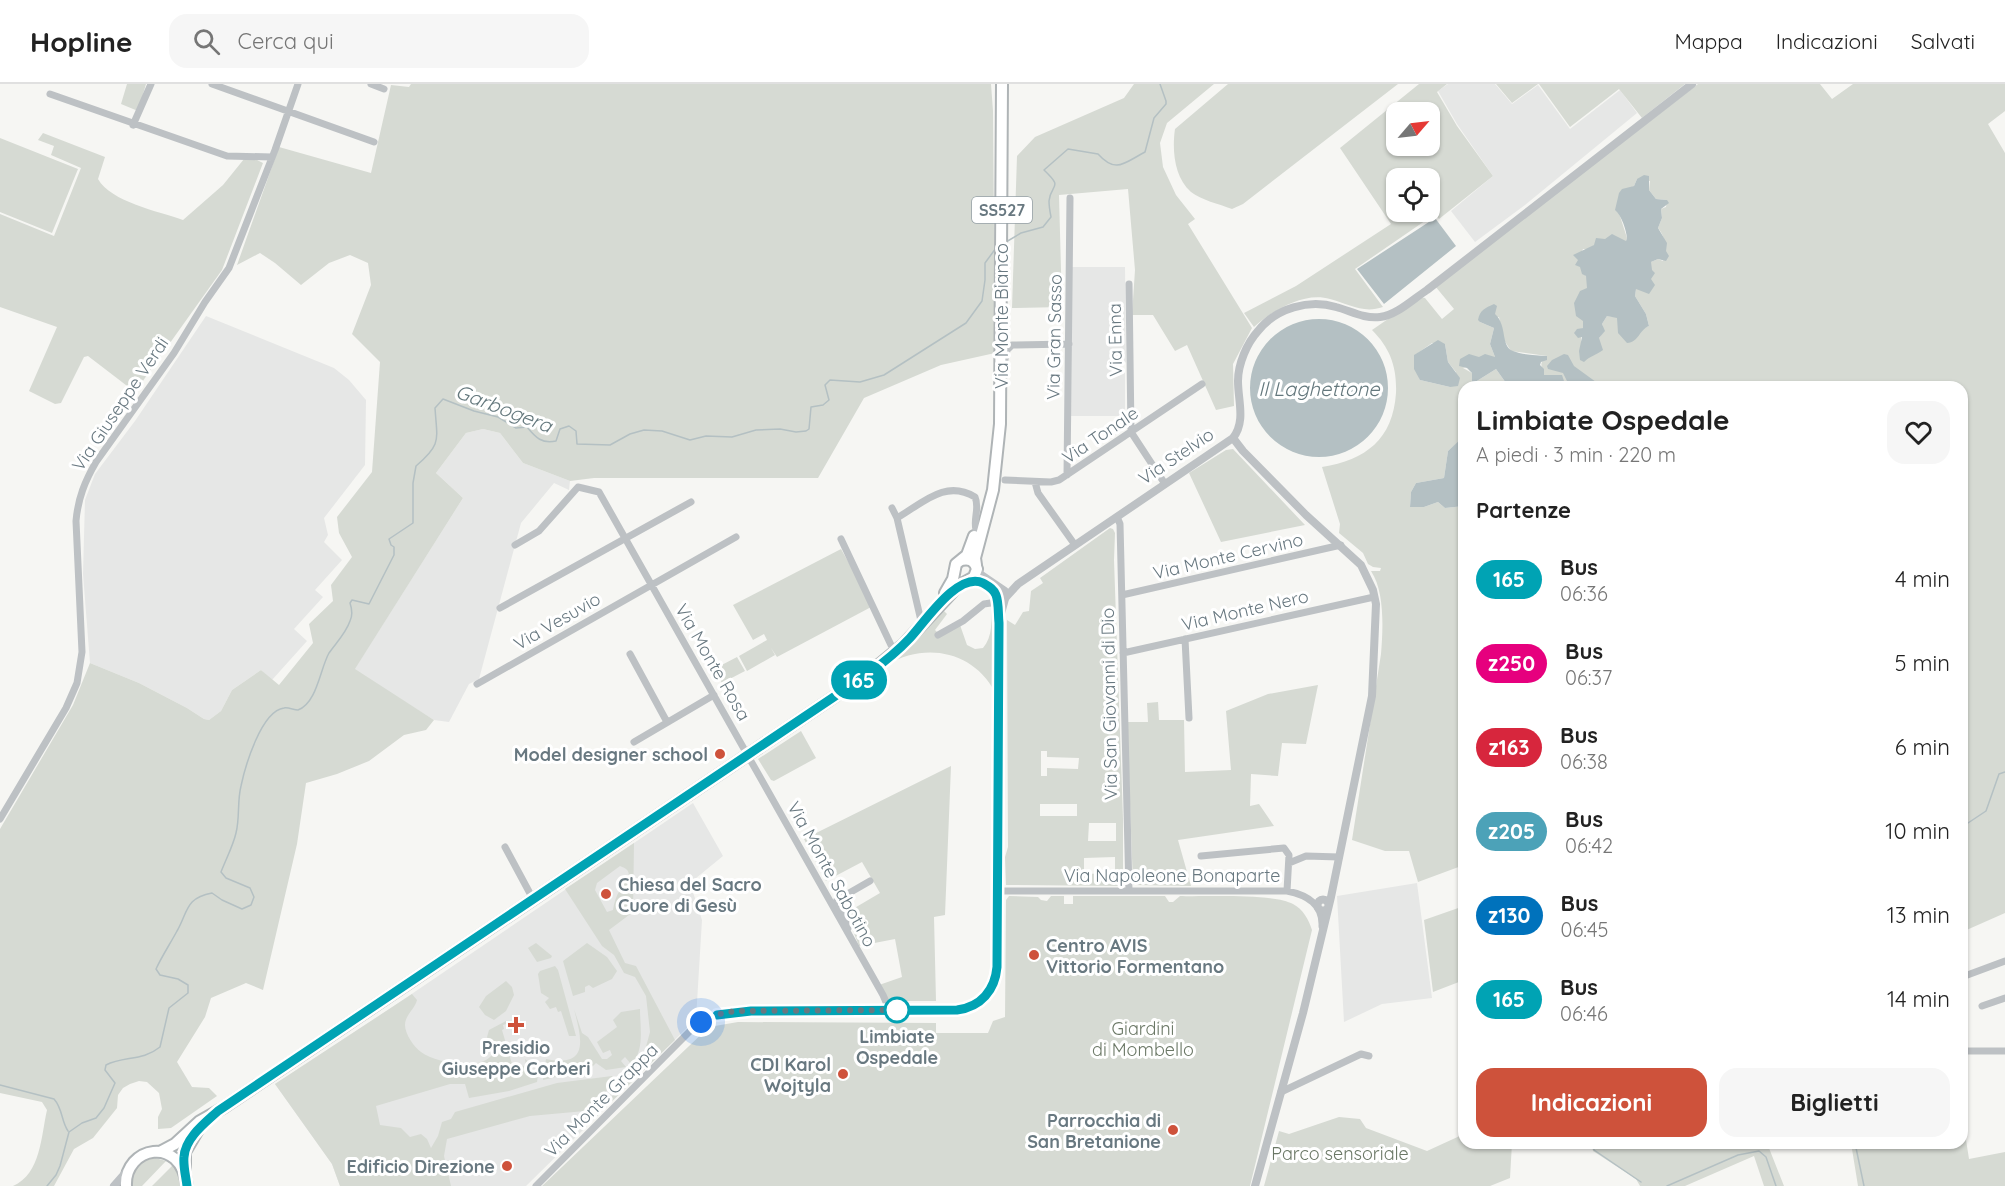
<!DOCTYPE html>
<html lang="it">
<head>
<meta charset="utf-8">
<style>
	:root { --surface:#fff; --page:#f6f6f6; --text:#222; --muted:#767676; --line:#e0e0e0; --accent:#ce523b }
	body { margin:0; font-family:Quicksand,sans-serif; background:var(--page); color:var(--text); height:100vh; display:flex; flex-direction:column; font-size:22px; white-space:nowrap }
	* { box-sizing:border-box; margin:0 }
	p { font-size:20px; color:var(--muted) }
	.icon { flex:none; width:33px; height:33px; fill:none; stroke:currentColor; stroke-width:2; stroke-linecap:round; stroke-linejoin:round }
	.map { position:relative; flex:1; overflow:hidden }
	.drawer { position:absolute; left:1458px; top:297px; width:510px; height:768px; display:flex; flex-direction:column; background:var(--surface); border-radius:18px; box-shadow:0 2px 4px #0004 }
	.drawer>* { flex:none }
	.badge { padding:0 12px; border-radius:20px; font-size:21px; line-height:39px }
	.needle { width:39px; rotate:62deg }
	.buttons { position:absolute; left:1386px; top:18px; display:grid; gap:12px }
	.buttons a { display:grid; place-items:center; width:54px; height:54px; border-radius:12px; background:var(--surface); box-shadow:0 2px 4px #0004; font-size:30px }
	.you { position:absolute; width:30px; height:30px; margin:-15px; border:4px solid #fff; border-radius:50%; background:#1a73e8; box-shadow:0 0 0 9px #1a73e833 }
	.map>.badge { position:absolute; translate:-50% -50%; box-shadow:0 0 0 3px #fff }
	h2 { padding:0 18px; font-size:22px; line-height:54px }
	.round { display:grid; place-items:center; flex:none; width:63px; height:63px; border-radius:18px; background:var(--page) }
	.overview { display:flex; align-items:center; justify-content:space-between; height:102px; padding:0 18px }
	h1 { font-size:28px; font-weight:700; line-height:45px }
	.primary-button { display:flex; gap:12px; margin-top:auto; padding:12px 18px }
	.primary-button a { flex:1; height:69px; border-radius:18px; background:var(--accent); color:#fff; font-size:24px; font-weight:700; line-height:69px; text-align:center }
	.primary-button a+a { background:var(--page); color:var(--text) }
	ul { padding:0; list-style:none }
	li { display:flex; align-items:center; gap:18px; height:84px; padding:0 18px }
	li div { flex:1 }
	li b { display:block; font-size:22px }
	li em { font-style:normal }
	li .badge { min-width:66px; font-weight:700; text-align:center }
	header { display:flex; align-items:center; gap:36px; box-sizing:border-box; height:84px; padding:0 30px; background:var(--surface); border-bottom:2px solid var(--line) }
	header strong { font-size:28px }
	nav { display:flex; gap:33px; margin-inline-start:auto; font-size:21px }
	.search { width:420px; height:54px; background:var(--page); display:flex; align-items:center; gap:15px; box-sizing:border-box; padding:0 21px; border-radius:18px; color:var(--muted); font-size:22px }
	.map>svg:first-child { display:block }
	.built { fill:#e6e7e6 }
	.green { fill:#d6dad3; fill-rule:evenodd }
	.water { fill:#b4c0c3 }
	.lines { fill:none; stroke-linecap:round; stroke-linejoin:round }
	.stream { stroke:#b4c0c3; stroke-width:1.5 }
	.primary-casing { stroke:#afb4b6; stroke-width:14 }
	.minor { stroke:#bdc1c4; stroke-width:7 }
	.tertiary { stroke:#bdc1c4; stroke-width:8 }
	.primary { stroke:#fff; stroke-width:10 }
	.line-casing { stroke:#fff; stroke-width:14 }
	.line { stroke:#00a3b4; stroke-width:9 }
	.walk { stroke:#687880; stroke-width:6; stroke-dasharray:0 10.8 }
	.poi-dot { fill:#ce523b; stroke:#fff; stroke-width:2 }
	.stop-dot { fill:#fff; stroke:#00a3b4; stroke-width:3 }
	.labels { text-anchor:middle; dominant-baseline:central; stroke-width:6; stroke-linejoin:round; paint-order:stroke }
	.shield { fill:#fff; stroke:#95a0a6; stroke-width:1.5 }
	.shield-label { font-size:16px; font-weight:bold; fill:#687880 }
	.street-label { font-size:18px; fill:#687880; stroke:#fff }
	.poi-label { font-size:18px; font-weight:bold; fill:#687880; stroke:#fff; text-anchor:end }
	.park-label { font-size:18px; fill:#6b7866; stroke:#fff }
	.stop-label { font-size:18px; font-weight:bold; fill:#687880; stroke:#fff }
	.water-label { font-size:20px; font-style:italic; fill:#64787d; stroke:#fff }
</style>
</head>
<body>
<header>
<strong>Hopline</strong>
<div class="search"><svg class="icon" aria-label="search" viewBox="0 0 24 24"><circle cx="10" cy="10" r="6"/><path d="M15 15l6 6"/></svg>Cerca qui</div>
<nav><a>Mappa</a><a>Indicazioni</a><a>Salvati</a></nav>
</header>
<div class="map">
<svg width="2005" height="1102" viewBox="0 0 2005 1102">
	<rect width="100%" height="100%" fill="#f6f6f3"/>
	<path class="built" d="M1448,0H1495L1512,20L1538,1L1570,45L1620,6L1637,29L1525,121L1475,158L1451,127L1493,92L1457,40L1438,7Z
		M1072,183H1125L1126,278L1121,281L1122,288H1125V332H1071Z
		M206,232L334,284L349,296L366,316L365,381L324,434L328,451L324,458L342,476L315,506L323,513L294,545L307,557L272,596L261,586L232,606L221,627L209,636L204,635L187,624L139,599L90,579L83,490L85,416L95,390L135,337Z
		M483,345L500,349L523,379L570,397L569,406L554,399L521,439L479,595L469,600L449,638L434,636L354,586L463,414L436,389L466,349Z
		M693,719L723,772L690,799L702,836L696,935L526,1102H340L332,1080L275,1000L388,926Z
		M1417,799L1432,914L1382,920L1344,938L1337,812Z"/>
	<path class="green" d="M127,0H146L138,27L121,20Z
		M411,0H991L993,27L995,269L941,281L864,314L818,394H594L570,397L523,379L500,349L483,345L466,349L436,389L463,414L355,585L434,636L426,646L404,651L369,677L337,690L306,699L297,760L263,906L246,899L211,914L205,933L177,978L192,1003L209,1004L217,1012L171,1044L158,1045V1033L162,1025L159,1009L147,998L139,997L130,1000L123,1004L118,1011L117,1024L93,1054L74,1065L54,1102H13C41,1090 41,1052 47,1026L42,1018L0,1009V745L73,621L90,579L139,599L187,624L204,635L209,636L221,627L232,606L261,586L279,601L313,559L309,540L333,517L331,501L352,473L339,449L337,433L372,388L380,278L352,250L371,201L368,179L350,171L329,179L301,201L275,179L260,169L237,181L279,63L371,89L391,1L409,3Z
		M1134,0H1214L1167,39L1160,59L1163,83L1176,111L1195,135L1188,140L1252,244L1233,280L1234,322L1216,326L1187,261L1175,267L1153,231H1132L1135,186L1128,105L1059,111L1062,223L1012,224L1017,72L1035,53L1124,14Z
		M1228,0H1398L1243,120L1232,125C1219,120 1201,116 1191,108C1174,93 1172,66 1175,45Z
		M1419,0H1447L1437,8L1457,42L1493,92L1439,135L1435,130L1355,185L1383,223C1363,230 1349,220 1330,215C1304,207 1272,227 1254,243L1244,229L1296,202L1391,140L1340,64ZM1396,28H1430V62H1396ZM1396,94H1430V128H1396Z
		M1496,0H1538L1512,19Z
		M1539,0H1685L1642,34L1619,5L1570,43Z
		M1698,0H1820L1832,15L1853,0H2005V27L1988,40L2005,69V829L1962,848V303H1566L1561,291H1544C1542,282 1538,280 1547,272L1511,267L1504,256L1499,233L1480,238L1494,244L1490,260L1495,273L1463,284L1472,289V300L1496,285L1506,299L1501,303H1464V353L1448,367L1444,394L1416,399L1411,408L1410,423H1424L1438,418L1445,424L1464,422V781L1418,798L1409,767H1385L1352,756L1381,570C1383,545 1385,508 1371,487H1380L1381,484L1373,483L1368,480L1363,469L1339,449L1340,440L1322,383C1366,376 1393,355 1396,309C1397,283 1390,264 1372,246L1420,213L1425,214L1442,235L1454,225L1435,202ZM1637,95L1650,97L1649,106L1656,115L1667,116L1666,123L1661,125L1662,134L1658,144C1666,154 1667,165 1663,177L1658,175L1651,178V195L1636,204L1635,212L1646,230L1649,242L1643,244L1617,233L1607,232L1602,240L1604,247L1599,254L1581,259V245L1583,244C1584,231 1591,205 1587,194C1584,188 1580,183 1578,176L1583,165H1588L1605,155L1626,157L1627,154L1619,129L1630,104L1634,102ZM1432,259L1445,260L1448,278L1456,288L1450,303L1420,296L1415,271Z
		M43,49L105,73L98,95C111,118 158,127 183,136L223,101L244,75L257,76L263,79L222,186L135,308L88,272L84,273L61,319L55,320L29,307L57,243L0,223V130L54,152L81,84L51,71L54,62L38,56Z
		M0,54L78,85L52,149L0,128Z
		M1233,365L1305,441L1221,458L1189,389L1226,366Z
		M1110,444L1113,445L1115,449L1114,476L1123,735V802L1006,801L1005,773L1008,763L1007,536L1015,541L1023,528L1029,527L1031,507L1043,499L1040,494ZM1041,667H1047V673L1079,674L1078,685L1047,684V692H1041ZM1040,720H1077V732H1040ZM1116,739V757H1088L1089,739ZM1115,773V789L1084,790V774Z
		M841,465L873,522L777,573L771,564L775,571L747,587L739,572L767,556L764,550L753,556L733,521Z
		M992,524H995V608C973,567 925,558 887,581L943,526L947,530L935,546L938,549L960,541L967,561L975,565L983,564C993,552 991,538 992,524Z
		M737,573L745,587L722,599L714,585Z
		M1318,601L1306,660L1282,659L1278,692L1251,690L1250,722L1259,720L1274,742L1178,756L1191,802L1133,801L1127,638H1148L1147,619L1158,618L1159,636H1184L1185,688L1231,686L1226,627L1268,610Z
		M801,647L816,674L774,697L771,696L758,675Z
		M951,682L945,831L934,833L936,917H888L879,901L902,893L895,855L859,862L846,829L880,809L862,778L826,797L804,755Z
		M634,759L633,828L609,846L625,879L636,882L675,956L605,1024L604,1021L641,981L650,948L646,912L635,893L624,889L614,871L602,862L565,805ZM620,782C637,788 625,797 620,806C616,812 614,819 613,826L607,828L595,806L597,799Z
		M1009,812L1038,813L1041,816L1047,817L1051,812H1064V820H1073V812H1165L1169,818H1173L1180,812C1205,813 1273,809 1293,820C1303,825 1309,836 1312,846L1250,1102H542L709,943L738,938L936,939V949H988L993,937L1005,933L1006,816Z
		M1464,822V896L1433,908L1424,836Z
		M536,859L552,872L551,874L537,878L528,864Z
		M587,859L607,873L617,887L612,895L593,904L589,901L585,903V908L573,912L563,877Z
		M555,882L558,886L576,952H569L561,927L558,928L556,923L550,925L545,918L549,914L541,909L538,890L540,887Z
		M506,897L512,903L514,911L506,927L494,936L485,931L479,923L486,912Z
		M412,910L417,916C415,925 405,931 405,941C405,950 414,963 421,968C436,979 478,987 491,972L492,963L487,953L489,946L506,937V940L503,941L504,945L502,946L512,980H515L517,984L526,981L525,975L531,980V988L538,991L537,998L509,1007L469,1014L465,1000H450L376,1022L380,1041L401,1044L410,1053L421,1050L427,1055L431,1064L438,1052L442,1038L451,1035L455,1028L557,999L612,992L615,997L594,1021L585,1027L530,1032L447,1055L444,1072L451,1102H340L332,1080L275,1000Z
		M574,925L582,949L588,953L602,975H607L612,971L610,966L603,969L597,958L617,943L613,936L621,928L640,925C640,943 645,967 631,980L625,973L621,977L626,983L606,986L596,979L590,985L543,996L546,975C591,984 581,953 574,925Z
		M1962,1030L1969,1075L2005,1068V1102H1858L1851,1059H1962Z
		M1339,1033L1360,1035L1366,1044L1427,1067L1464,1050V1059H1512L1510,1094L1490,1102H1264L1279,1047L1289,1050Z
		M1591,1059H1767L1784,1102H1764L1754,1072L1685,1102H1640L1636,1095L1593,1067Z
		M155,1074L166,1077L142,1102H131C130,1087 140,1076 155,1074Z
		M173,1081L178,1087L181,1102H152Z"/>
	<path class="water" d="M1644,91L1649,92V106L1656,115L1667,116L1669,119L1661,125L1662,134L1658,144L1667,159L1666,167L1669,172L1666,177L1658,175L1651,178L1652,186L1655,189L1651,195L1655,201L1649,210L1636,205L1635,212L1646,230L1649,242C1639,246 1639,258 1627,259L1618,249L1617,234L1607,232L1602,240L1605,247L1599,254L1603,266C1596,271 1590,272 1584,278L1580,276L1579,267L1582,253L1578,254L1574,249L1577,245L1583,244V237L1576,232L1574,219L1580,207L1587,204L1586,192L1582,190L1580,183L1575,181L1578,176L1573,171L1594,161L1596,154L1605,155L1612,150L1626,157L1627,154C1626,146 1622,132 1615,126L1619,109L1622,105L1634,102L1637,95Z
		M1435,134L1456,162L1384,220L1357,185Z
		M1494,220L1497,222L1495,230C1508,242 1500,262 1513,267C1523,271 1536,271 1547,272V276L1541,278L1540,281L1544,285V291H1562L1566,303H1501L1506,299L1496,285L1472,300V289L1467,284L1459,282L1460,275L1469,270L1479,273L1485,270L1495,273L1490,260L1494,244L1480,238L1478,236C1480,226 1485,224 1494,220Z
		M1250 304a69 69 0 1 1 138 0a69 69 0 1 1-138 0Z
		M1438,256L1445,260L1448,278L1460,294L1458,302L1450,303L1420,296L1414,285V271Z
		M1564,270L1568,271L1574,282L1596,298L1598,303H1570L1563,289L1548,285L1547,282L1552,276Z
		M1463,353L1464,422L1445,424L1438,418L1424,423H1410L1411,408L1416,399L1444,394L1448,367Z"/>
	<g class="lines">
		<path class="stream" d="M1006,158L1021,149L1043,143L1051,133C1050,128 1049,122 1049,117C1051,99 1064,105 1044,86L1068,65L1098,70C1116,90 1124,79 1145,68L1154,34L1166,20V17L1160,0
			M1962,743L1986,727L1999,690L2005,688
			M0,1001L54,1015C63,1025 61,1037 68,1047
			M1593,1059L1594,1066L1641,1098
			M1855,1059L1864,1102
			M47,1102L56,1091L60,1082L69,1048L82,1039L96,1034L104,1024L115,999L105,986L106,981C124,972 143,977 160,963L169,924L188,909V901L178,895L160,891L156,885C162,872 170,860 177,847C188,828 185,814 212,809L222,816L242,825L251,821L254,813L250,804L226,794L221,788C226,775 233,762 236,749C240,733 237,718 241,702C245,683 261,627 284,624C288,623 294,626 298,626C317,619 320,585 329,569C336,559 346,549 350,537C353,531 352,525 350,519L352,516L369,520L394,471V463L391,461L389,455L413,439V399L416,382C442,360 437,356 435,324L443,315L474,327L498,333L516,344L527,343C536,354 542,360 556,357L560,345L569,342L576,347L577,360L610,361L630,350L644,346L662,347L690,356L706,352L732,353L756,346L780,345L796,348L806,347L809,345L811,323L823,321L829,316L825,301L830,296L860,298L884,291L966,239L982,217L985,196V179L996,164
			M1667,1102L1738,1071L1759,1067L1766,1073L1776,1102"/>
		<g class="primary-casing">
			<path id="primary" d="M976,481L975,474L993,406L1000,340L1002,0
				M945,509L953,495L956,480L967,471L974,452
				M160,1068L175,1060L200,1037L223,1024L868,590L903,561L958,502L974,493L977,485C975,477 969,474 962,476
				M185,1084V1068L198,1046
				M126,1102C124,1063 181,1050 187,1102"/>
		</g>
		<path class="minor" d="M212,0L374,58
			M371,0L384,5
			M50,10L227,72L272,73
			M133,41L151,0
			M1129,200L1131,348L1165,400
			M1004,280L1007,266L1012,261L1069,260
			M1067,391L1070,114
			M1005,396L1051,398L1059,396L1202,300
			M1035,398L1038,409L1075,461
			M892,424L897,434L922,541
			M1117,433L1120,440L1129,807
			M897,434C923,419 945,395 975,413C980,424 973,434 976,446
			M841,455L891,561L897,567
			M515,461L539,447L578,403L599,408L883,911L886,918L887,926
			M1122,511L1341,461
			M500,524L691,418
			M1000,535L1006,513
			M938,551L963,537L984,520L997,518
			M1185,555L1189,634
			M1123,569L1374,513
			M630,570L667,638
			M477,600L736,453
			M634,658L714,611
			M0,735L66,624L77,599L82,568L76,437C78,414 85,397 96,378L174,269L205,218L229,184L275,66L298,0
			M505,763L533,815
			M1201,772L1284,764L1289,771L1287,807
			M1289,779L1306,772L1339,773
			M998,807H1287C1307,811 1323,820 1322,842
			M848,844L837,816L870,797
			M1962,893L2005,877
			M1982,922L2005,914
			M1962,967H2005
			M1281,1008L1361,970L1369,972
			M536,1102L690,947L714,931L736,927L955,926C981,924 996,906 997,880L999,539L996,512"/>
		<path class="tertiary" d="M1233,354L1243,367L1306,431L1361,481L1373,506L1376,520L1372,612L1331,813L1303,929L1255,1102
			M977,483L980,490L1005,507L1006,513
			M968,497C983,496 991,504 999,515L1006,513
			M1006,513L1018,500L1233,354C1246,337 1238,317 1238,297C1238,280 1247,259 1258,247C1276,224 1309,215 1336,223C1351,227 1364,235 1380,233C1397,231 1413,215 1427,206L1692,0
			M1317.5 821a5.5 5.5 0 1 1 11 0a5.5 5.5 0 1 1-11 0Z
			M114,1102L129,1085"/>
		<use href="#primary" class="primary"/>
	</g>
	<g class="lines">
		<g class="line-casing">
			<path id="line" d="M187,1102C186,1093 183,1082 184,1073C185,1054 205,1039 218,1027L868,590C883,579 897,568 910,554C925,538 958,487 983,499C988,502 994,505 996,511C999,519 998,530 999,539L997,883C995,906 981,923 957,926L751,927L717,931"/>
		</g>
		<use href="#line" class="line"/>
		<path class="walk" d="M701,938L714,931L736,927L897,926"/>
	</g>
	<g class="poi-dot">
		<circle cx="720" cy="670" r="6"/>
		<circle cx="606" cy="810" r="6"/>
		<circle cx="1034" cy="871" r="6"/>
		<path d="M513 932h6v6h6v6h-6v6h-6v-6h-6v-6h6z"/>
		<circle cx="843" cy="990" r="6"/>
		<circle cx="1173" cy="1046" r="6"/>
		<circle cx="507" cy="1082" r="6"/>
	</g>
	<circle class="stop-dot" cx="897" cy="926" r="12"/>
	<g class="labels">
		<rect class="shield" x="972" y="113" width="60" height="26" rx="4.5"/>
		<g class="shield-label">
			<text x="1002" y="126">SS527</text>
		</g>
		<g class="street-label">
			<text transform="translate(1001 232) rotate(-90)">Via Monte Bianco</text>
			<text transform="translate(1054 253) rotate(-89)">Via Gran Sasso</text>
			<text transform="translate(1115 256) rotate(-91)">Via Enna</text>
			<text transform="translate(120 320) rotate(-56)">Via Giuseppe Verdi</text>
			<text transform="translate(1100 351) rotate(-34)">Via Tonale</text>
			<text transform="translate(1176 372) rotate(-34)">Via Stelvio</text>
			<text transform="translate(1228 472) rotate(-13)">Via Monte Cervino</text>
			<text transform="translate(1245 526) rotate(-13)">Via Monte Nero</text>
			<text transform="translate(557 537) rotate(-30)">Via Vesuvio</text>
			<text transform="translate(713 578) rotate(60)">Via Monte Rosa</text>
			<text transform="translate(1109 620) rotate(-91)">Via San Giovanni di Dio</text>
			<text transform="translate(832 790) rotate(61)">Via Monte Sabotino</text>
			<text x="1172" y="791">Via Napoleone Bonaparte</text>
			<text transform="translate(601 1016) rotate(-45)">Via Monte Grappa</text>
		</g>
		<g class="poi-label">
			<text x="708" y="670">Model designer school</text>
			<text x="618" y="800" text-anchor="start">Chiesa del Sacro<tspan x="618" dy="21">Cuore di Gesù</tspan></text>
			<text x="1046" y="861" text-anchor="start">Centro AVIS<tspan x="1046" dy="21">Vittorio Formentano</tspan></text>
			<text x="516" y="963" text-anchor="middle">Presidio<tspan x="516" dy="21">Giuseppe Corberi</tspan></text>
			<text x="831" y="980">CDI Karol<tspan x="831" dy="21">Wojtyla</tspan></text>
			<text x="1161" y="1036">Parrocchia di<tspan x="1161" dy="21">San Bretanione</tspan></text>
			<text x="495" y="1082">Edificio Direzione</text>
		</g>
		<g class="park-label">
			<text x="1143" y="944">Giardini<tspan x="1143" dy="21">di Mombello</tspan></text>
			<text x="1340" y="1069">Parco sensoriale</text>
		</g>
		<g class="stop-label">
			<text x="897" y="952">Limbiate<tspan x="897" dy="21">Ospedale</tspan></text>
		</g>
		<g class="water-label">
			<text x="1319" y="304">Il Laghettone</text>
			<text transform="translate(504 324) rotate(21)">Garbogera</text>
		</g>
	</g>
</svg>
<div class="buttons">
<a><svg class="needle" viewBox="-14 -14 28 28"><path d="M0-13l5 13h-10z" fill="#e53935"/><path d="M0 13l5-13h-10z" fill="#767676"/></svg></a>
<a><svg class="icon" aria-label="locate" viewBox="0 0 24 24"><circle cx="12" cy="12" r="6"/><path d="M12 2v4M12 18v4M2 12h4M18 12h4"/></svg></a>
</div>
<div class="you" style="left:701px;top:938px"></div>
<b class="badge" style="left:859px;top:596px;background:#00a3b4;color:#fff">165</b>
<section class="drawer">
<div class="overview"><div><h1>Limbiate Ospedale</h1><p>A piedi · 3 min · 220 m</p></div><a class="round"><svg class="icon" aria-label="heart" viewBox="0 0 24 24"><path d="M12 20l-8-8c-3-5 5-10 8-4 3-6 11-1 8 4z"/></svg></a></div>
<h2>Partenze</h2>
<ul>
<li><span class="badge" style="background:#00a3b4;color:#fff">165</span><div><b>Bus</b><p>06:36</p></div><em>4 min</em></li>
<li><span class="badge" style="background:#e6007e;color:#fff">z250</span><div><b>Bus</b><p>06:37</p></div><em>5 min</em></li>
<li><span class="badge" style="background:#d7263d;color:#fff">z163</span><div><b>Bus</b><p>06:38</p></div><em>6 min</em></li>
<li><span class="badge" style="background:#4ca2b8;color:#fff">z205</span><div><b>Bus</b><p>06:42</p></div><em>10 min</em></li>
<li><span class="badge" style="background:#0072bc;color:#fff">z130</span><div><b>Bus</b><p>06:45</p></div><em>13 min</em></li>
<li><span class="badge" style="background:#00a3b4;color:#fff">165</span><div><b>Bus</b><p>06:46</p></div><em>14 min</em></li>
</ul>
<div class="primary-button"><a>Indicazioni</a><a>Biglietti</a></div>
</section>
</div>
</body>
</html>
